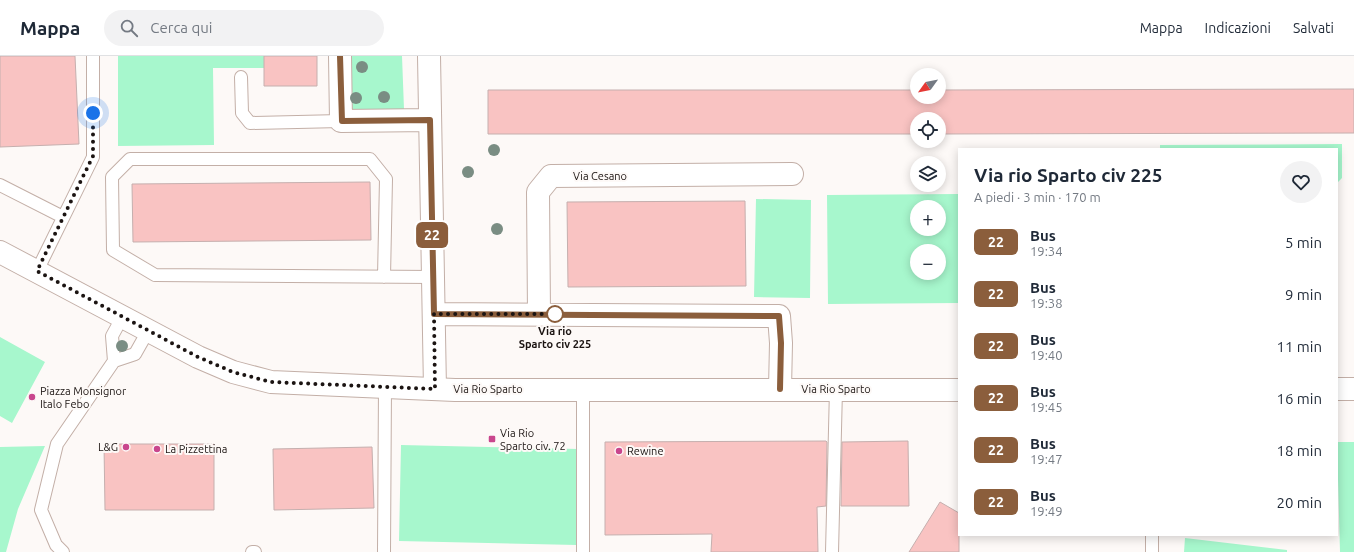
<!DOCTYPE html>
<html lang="it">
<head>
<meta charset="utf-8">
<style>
	:root { --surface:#fff; --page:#f2f2f3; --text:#1f2937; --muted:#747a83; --line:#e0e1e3 }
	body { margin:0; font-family:Ubuntu,sans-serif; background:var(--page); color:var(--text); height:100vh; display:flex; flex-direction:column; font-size:15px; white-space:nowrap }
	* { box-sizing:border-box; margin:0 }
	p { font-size:13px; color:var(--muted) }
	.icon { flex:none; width:22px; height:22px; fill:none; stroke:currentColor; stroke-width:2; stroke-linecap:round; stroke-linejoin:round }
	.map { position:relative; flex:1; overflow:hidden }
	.panel { position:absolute; left:958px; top:92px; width:380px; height:388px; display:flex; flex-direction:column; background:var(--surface); border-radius:0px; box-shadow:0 2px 10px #0003 }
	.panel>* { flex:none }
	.badge { padding:0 8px; border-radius:6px; font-size:14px; line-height:26px }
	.needle { width:26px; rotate:237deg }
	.tools { position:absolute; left:910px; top:12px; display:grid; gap:8px }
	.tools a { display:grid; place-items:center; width:36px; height:36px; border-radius:50%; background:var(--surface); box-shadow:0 2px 10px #0003; font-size:20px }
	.you { position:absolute; width:20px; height:20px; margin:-10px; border:3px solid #fff; border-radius:50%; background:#1a73e8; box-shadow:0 0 0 6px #1a73e833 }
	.map>.badge { position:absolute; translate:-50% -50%; box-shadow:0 0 0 2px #fff }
	.round { display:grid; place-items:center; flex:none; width:42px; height:42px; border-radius:21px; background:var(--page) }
	.head { display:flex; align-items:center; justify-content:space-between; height:68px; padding:0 16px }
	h1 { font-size:19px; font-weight:700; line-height:30px }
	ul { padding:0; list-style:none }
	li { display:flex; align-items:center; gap:12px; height:52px; padding:0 16px }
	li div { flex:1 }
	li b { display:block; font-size:15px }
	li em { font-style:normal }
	li .badge { min-width:44px; font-weight:700; text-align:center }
	header { display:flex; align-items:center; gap:24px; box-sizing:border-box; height:56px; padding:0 20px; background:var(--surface); border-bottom:1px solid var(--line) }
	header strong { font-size:19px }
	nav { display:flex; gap:22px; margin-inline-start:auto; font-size:14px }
	.search { width:280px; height:36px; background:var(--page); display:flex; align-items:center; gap:10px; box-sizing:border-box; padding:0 14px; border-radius:22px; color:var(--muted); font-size:15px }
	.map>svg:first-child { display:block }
	.green { fill:#a7f7cd; fill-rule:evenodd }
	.building { fill:#f9c3c2; stroke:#c5afae }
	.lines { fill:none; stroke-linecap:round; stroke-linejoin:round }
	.service-casing { stroke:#c3afa7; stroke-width:14 }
	.minor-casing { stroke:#c3afa7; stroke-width:24 }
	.tertiary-casing { stroke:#c3afa7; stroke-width:24 }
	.service { stroke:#fff; stroke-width:12 }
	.minor { stroke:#fff; stroke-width:22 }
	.tertiary { stroke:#fff; stroke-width:22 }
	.tree { fill:#7a8d83 }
	.line-casing { stroke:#fff; stroke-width:9 }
	.line { stroke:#8b5e3c; stroke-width:6 }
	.walk { stroke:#1b1412; stroke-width:4; stroke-dasharray:0 7.2 }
	.stop-dot { fill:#fff; stroke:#8b5e3c; stroke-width:2 }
	.poi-dot { fill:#c9468d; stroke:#fdf9f7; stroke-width:1.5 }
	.labels { text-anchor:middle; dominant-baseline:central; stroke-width:4; stroke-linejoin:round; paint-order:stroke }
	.street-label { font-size:11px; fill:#1b1412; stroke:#fdf9f7 }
	.stop-label { font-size:11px; font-weight:bold; fill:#1b1412; stroke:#fdf9f7 }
	.poi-label { font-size:11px; fill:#1b1412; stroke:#fdf9f7; text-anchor:start }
</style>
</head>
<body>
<header>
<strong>Mappa</strong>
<div class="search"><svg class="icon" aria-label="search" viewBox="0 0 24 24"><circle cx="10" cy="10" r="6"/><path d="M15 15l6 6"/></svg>Cerca qui</div>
<nav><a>Mappa</a><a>Indicazioni</a><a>Salvati</a></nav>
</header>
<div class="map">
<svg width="1354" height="496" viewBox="0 0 1354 496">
	<rect width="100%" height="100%" fill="#fdf9f7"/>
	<path class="green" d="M118,0H264V12H213L214,89L118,90Z
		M348,0H402L404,53L349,54Z
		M1342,88V122L1337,127V93H1160V89Z
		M959,138V247L828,248L827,139ZM917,151H939V173H917ZM917,195H939V217H917Z
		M756,143L811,144L810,242L754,241Z
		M0,281L45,306L12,367L0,360Z
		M1337,386H1354V496H1340Z
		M401,389L579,393L577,489L399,485Z
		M45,390L18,453L6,496H0V391Z
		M1185,482L1287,494V496H1184Z"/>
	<path class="building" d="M0,0H75L79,88L0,91Z
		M264,0H317V30H264Z
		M1354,33V77L939,78V63H917V78H488V34H917V41H939V34Z
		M370,126L371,184L133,186L132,128Z
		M745,145L746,230L568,231L567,146Z
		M826,385L827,386L826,450L817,451L818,496H711L712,478L605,479V386Z
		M908,385L909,450H841L842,386Z
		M104,388H214V454H105Z
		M372,391L374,452L274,454L273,393Z
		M940,446L959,457V496H909Z"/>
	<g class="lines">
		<g class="service-casing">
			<path id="service" d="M241,21L242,57L250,67L341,65
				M0,129L63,161
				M37,215L93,101V0
				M384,221L386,123L370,103H130L112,121L113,194L155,219L433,221
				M114,305L112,280L123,260
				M583,333V496
				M1152,479V496
				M63,496L56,489L41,454L57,388L114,305L135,298L148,275
				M252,496H255
				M384,496L385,330
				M832,496L836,333"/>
		</g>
		<g class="minor-casing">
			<path id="minor" d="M340,0L341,65L430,64
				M429,0L435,333
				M434,258L779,260L781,287L780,333
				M539,258L538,136L551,120L792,118"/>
		</g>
		<g class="tertiary-casing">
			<path id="tertiary" d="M0,196L198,301L233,316L271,326L455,334H959
				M1337,333H1354"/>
		</g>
		<use href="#service" class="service"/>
		<use href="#minor" class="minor"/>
		<use href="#tertiary" class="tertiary"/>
	</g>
	<g class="tree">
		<circle cx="362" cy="11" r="6"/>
		<circle cx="384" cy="41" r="6"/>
		<circle cx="356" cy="42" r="6"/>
		<circle cx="494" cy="94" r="6"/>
		<circle cx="468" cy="116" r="6"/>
		<circle cx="497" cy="173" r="6"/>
		<circle cx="122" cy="290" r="6"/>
	</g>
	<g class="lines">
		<g class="line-casing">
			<path id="line" d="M340,0L342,65L430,64L434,258L779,260L781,287L780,333"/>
		</g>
		<use href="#line" class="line"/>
		<path class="walk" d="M93,57V100L37,215L198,301L233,316L271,326L435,333L434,258H555"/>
	</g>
	<circle class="stop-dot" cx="555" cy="258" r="8"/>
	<g class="poi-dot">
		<circle cx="32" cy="341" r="4"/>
		<rect x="488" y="379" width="8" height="8" rx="2"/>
		<circle cx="126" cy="391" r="4"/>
		<circle cx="157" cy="393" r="4"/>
		<circle cx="619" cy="395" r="4"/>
	</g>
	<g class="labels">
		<g class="street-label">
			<text x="600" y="120">Via Cesano</text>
			<text x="488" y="333">Via Rio Sparto</text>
			<text x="836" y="333">Via Rio Sparto</text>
		</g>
		<g class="stop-label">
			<text x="555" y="275">Via rio<tspan x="555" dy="13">Sparto civ 225</tspan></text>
		</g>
		<g class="poi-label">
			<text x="40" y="335">Piazza Monsignor<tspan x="40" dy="13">Italo Febo</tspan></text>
			<text x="500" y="377">Via Rio<tspan x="500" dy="13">Sparto civ. 72</tspan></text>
			<text x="118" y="391" text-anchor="end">L&amp;G</text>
			<text x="165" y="393">La Pizzettina</text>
			<text x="627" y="395">Rewine</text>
		</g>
	</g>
</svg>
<div class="tools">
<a><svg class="needle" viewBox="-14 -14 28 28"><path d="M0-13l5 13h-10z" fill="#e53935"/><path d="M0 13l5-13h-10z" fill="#747a83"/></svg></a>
<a><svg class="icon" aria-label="locate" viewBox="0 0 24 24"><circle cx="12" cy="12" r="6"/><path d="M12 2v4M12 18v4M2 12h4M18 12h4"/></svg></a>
<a><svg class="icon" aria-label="layers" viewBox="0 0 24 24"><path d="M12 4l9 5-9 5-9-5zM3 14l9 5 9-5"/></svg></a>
<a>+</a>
<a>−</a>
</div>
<div class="you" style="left:93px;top:57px"></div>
<b class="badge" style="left:432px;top:179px;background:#8b5e3c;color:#fff">22</b>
<section class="panel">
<div class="head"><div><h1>Via rio Sparto civ 225</h1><p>A piedi · 3 min · 170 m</p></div><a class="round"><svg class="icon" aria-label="heart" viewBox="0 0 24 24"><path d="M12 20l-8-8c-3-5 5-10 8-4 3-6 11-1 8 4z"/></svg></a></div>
<ul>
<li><span class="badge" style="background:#8b5e3c;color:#fff">22</span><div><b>Bus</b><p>19:34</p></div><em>5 min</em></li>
<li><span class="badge" style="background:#8b5e3c;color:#fff">22</span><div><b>Bus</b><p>19:38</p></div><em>9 min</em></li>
<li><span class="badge" style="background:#8b5e3c;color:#fff">22</span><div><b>Bus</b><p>19:40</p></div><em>11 min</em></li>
<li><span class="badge" style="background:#8b5e3c;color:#fff">22</span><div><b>Bus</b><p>19:45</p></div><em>16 min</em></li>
<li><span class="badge" style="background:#8b5e3c;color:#fff">22</span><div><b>Bus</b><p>19:47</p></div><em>18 min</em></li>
<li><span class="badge" style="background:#8b5e3c;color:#fff">22</span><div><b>Bus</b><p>19:49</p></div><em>20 min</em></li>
</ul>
</section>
</div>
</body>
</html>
